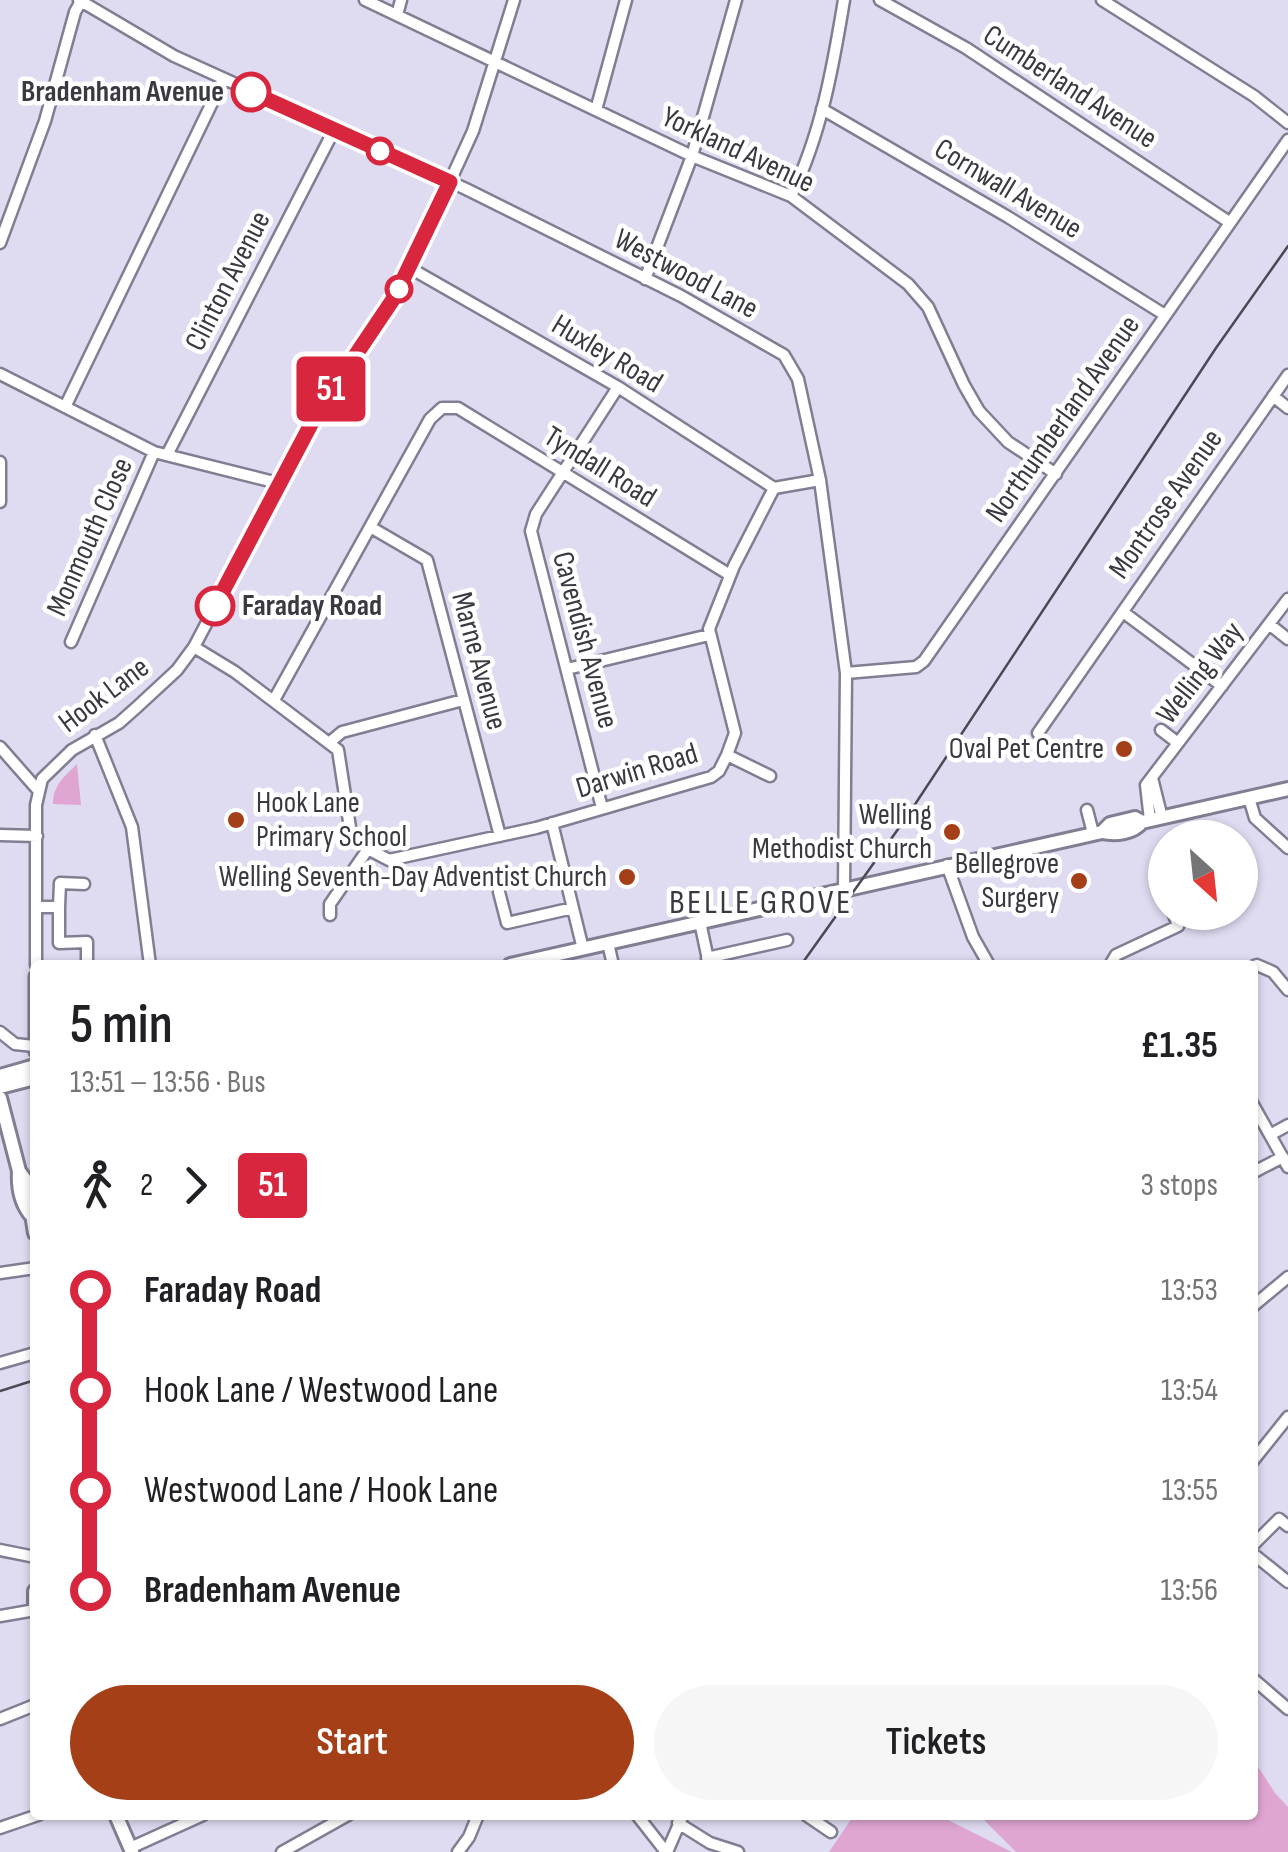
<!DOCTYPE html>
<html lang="en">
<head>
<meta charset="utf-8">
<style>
	:root { --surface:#fff; --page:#f6f6f6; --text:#202124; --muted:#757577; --accent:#a53f17 }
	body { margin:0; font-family:"Sofia Sans Condensed",sans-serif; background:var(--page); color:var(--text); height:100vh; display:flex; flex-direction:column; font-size:38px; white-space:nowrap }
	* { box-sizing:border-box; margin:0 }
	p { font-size:32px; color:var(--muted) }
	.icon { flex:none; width:55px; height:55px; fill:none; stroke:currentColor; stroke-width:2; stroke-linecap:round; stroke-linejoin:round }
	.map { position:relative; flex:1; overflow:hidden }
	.details { position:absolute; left:30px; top:960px; width:1228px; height:860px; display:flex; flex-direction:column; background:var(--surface); border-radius:10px; box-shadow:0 2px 8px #0004 }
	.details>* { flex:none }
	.badge { padding:0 20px; border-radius:8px; font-size:35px; line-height:65px }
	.needle { width:65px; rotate:153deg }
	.controls { position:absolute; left:1148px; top:820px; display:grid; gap:20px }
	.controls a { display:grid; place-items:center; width:110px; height:110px; border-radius:50%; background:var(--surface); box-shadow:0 2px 8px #0004; font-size:50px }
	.map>.badge { position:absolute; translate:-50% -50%; box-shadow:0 0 0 5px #fff }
	.legs { display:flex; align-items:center; gap:15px; height:110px; padding:0 40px; font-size:32px }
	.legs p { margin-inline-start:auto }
	.summary { display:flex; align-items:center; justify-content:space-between; height:170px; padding:0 40px }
	h1 { font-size:55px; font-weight:600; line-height:75px }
	.primary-button { display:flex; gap:20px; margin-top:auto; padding:20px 40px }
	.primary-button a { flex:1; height:115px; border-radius:60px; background:var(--accent); color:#fff; font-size:40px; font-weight:600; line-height:115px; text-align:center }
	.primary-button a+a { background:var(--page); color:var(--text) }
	ul { padding:0 40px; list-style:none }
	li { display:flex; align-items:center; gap:35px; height:100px; font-size:38px }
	li i { display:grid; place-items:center; width:15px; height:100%; margin:0 12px; background:currentColor }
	li i::after { content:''; width:25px; height:25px; margin:-12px; border:8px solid; border-radius:50%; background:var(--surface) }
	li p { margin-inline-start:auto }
	li:first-child i { background:linear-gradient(#0000 50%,currentColor 0) }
	li:last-child i { background:linear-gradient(currentColor 50%,#0000 0) }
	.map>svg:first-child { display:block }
	.green { fill:#e0a6d3 }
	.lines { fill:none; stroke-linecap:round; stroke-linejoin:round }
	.minor-casing { stroke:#817e92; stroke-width:15 }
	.major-casing { stroke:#817e92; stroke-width:18 }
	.minor { stroke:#fff; stroke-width:10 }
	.major { stroke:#fff; stroke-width:12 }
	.rail { stroke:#4b4953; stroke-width:2.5 }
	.line-1-casing { stroke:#fff; stroke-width:22 }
	.line-1 { stroke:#d7263d; stroke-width:15 }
	.stop-1-dot { fill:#fff; stroke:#d7263d; stroke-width:5 }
	.poi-dot { fill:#a53f17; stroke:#fff; stroke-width:4 }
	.labels { text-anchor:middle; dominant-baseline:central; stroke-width:9; stroke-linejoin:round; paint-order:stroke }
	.street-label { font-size:30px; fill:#3a3941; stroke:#fff }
	.stop-label { font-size:30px; font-weight:bold; fill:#3a3941; stroke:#fff; text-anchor:end }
	.poi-label { font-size:30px; fill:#3a3941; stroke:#fff; text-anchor:end }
	.quarter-label { font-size:35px; letter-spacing:2.5px; fill:#3a3941; stroke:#fff }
</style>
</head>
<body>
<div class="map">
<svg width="1288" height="1852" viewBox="0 0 1288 1852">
	<rect width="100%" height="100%" fill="#dfdcf2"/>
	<path class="green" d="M77,764L81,805L53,804C53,785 64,777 77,764Z
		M1253,1759L1275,1793L1288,1807V1852H1016L979,1815H1252Z
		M854,1815H938L1012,1852H829Z"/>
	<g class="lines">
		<g class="minor-casing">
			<path id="minor" d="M79,0L174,56L466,189L681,296L784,355L798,379L820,480L846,673L844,889
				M365,0L692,156L791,196L908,284L928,307L964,385L979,411L1008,442L1056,474
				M880,0L966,48L1229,222
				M1102,0L1254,96L1288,123
				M397,15L401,0
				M822,109L1008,217L1165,315
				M596,110L626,0
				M791,196C821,135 833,67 844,0
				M0,243L45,121L75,12L81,1
				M410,268L618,387L774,488
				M645,279L692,156L736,0
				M0,374L154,452L278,483
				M1273,396L1288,408
				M65,407L223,80
				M167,455L334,130
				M0,462V502
				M774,488L820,480
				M372,528L427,560L500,836
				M1123,612L1222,686
				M1269,624L1288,639
				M71,642L154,452
				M194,647L235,672L338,750L351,834L368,849L389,860L536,828L711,777L719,771L727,755L770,776
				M567,669L709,635
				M846,673L916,667L924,661L1288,140
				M274,700L430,419L442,408H458L730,575
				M1161,730L1178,743
				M1038,733L1288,375
				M95,735L132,827L150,965
				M330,742L342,732L463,700
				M0,747L37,789
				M727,755L735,733L709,629L734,566L774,488
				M1152,778L1162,818
				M1249,798L1255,818L1288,848
				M602,808L531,531L536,514L618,387
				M1087,810L1093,833
				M1150,820L1146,785L1288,599
				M552,823L583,949
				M0,835L37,836
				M947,865L973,937L989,965
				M499,892L507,923L573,908
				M37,907H59V943L87,942V961
				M59,907L60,883L84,884
				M330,915V904L368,849
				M700,922L709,964
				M608,943L613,965
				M707,958L787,940
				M36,965V805L42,779L72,750L119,723L137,707L177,670L194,647L318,411L394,298L421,245L473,131L514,0
				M1110,965L1116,955L1178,926L1173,912
				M1252,967L1257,965L1273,972L1288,990
				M35,976V1052
				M0,1032L15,1044L34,1046
				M1252,1103L1288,1167
				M1270,1135L1288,1125
				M1252,1173L1283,1157
				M0,1273L35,1268
				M1252,1307L1288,1277
				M0,1363L35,1353
				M1252,1462L1288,1417
				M1252,1546L1279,1519L1288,1526
				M0,1550L35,1557
				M1252,1553L1288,1582
				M0,1616L35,1610
				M1252,1678L1288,1709
				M0,1719L35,1705
				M637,1815L666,1852
				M806,1815L831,1832
				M678,1823L710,1843L738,1852
				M0,1828L38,1815
				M130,1848L203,1815
				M282,1852L348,1815
				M458,1852L469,1837L478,1815
				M667,1852L683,1815"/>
		</g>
		<g class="major-casing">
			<path id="major" d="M1102,832L1110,824L1135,818L1142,822
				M510,965L1102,832C1116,835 1133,833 1142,822L1288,789
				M0,1076L35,1066
				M0,1087L35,1078
				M0,1098L19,1171L27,1182L35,1233
				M19,1171C18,1187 20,1201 30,1214
				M35,1591V1611
				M116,1815L132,1852"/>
		</g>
		<use href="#minor" class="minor"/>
		<use href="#major" class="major"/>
		<path class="rail" d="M801,965L906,818L1216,348L1288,246
			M0,1391L35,1380"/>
	</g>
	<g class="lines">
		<g class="line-1-casing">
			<path id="line-1" d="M215,606L318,411L394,298L450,182L251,92"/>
		</g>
		<use href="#line-1" class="line-1"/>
	</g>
	<g class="stop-1-dot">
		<circle cx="251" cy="92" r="18"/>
		<circle cx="380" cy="151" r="12"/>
		<circle cx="399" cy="289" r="12"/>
		<circle cx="215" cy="606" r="18"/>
	</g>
	<g class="poi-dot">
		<circle cx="1124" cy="749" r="10"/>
		<circle cx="236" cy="820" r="10"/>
		<circle cx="952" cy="832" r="10"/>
		<circle cx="627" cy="877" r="10"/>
		<circle cx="1079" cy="881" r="10"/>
	</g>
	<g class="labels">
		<g class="street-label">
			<text transform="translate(1070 87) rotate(33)">Cumberland Avenue</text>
			<text transform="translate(738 150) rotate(25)">Yorkland Avenue</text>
			<text transform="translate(1008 189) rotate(31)">Cornwall Avenue</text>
			<text transform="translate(686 274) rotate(28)">Westwood Lane</text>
			<text transform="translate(228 281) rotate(-63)">Clinton Avenue</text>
			<text transform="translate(607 354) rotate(31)">Huxley Road</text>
			<text transform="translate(1063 419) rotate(-55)">Northumberland Avenue</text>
			<text transform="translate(600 467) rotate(32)">Tyndall Road</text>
			<text transform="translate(1166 504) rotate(-55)">Montrose Avenue</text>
			<text transform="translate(90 537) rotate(-66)">Monmouth Close</text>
			<text transform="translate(585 640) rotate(75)">Cavendish Avenue</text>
			<text transform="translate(479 661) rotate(75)">Marne Avenue</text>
			<text transform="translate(1200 673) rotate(-52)">Welling Way</text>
			<text transform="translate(104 695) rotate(-37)">Hook Lane</text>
			<text transform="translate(637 771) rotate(-17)">Darwin Road</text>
		</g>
		<g class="stop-label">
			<text x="224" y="92">Bradenham Avenue</text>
			<text x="242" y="606" text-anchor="start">Faraday Road</text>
		</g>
		<g class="poi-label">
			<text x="1104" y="749">Oval Pet Centre</text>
			<text x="256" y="803" text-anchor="start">Hook Lane<tspan x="256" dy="34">Primary School</tspan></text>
			<text x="932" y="815">Welling<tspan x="932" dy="34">Methodist Church</tspan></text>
			<text x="1059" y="864">Bellegrove<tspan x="1059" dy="34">Surgery</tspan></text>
			<text x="607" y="877">Welling Seventh-Day Adventist Church</text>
		</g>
		<g class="quarter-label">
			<text x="761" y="902">BELLE GROVE</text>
		</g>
	</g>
</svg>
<div class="controls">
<a><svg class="needle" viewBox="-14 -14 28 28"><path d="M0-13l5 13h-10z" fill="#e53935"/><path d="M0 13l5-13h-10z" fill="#757577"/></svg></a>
</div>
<b class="badge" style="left:331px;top:389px;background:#d7263d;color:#fff">51</b>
<section class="details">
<div class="summary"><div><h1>5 min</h1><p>13:51 – 13:56 · Bus</p></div><b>£1.35</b></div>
<div class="legs"><svg class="icon" aria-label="walk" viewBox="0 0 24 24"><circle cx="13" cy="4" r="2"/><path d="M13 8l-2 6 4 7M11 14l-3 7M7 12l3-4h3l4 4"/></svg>2<svg class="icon" aria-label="forward" viewBox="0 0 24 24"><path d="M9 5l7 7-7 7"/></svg><b class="badge" style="background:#d7263d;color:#fff">51</b><p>3 stops</p></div>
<ul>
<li><i style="color:#d7263d"></i><b>Faraday Road</b><p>13:53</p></li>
<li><i style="color:#d7263d"></i><span>Hook Lane / Westwood Lane</span><p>13:54</p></li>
<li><i style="color:#d7263d"></i><span>Westwood Lane / Hook Lane</span><p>13:55</p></li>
<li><i style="color:#d7263d"></i><b>Bradenham Avenue</b><p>13:56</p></li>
</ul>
<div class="primary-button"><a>Start</a><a>Tickets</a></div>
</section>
</div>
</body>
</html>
